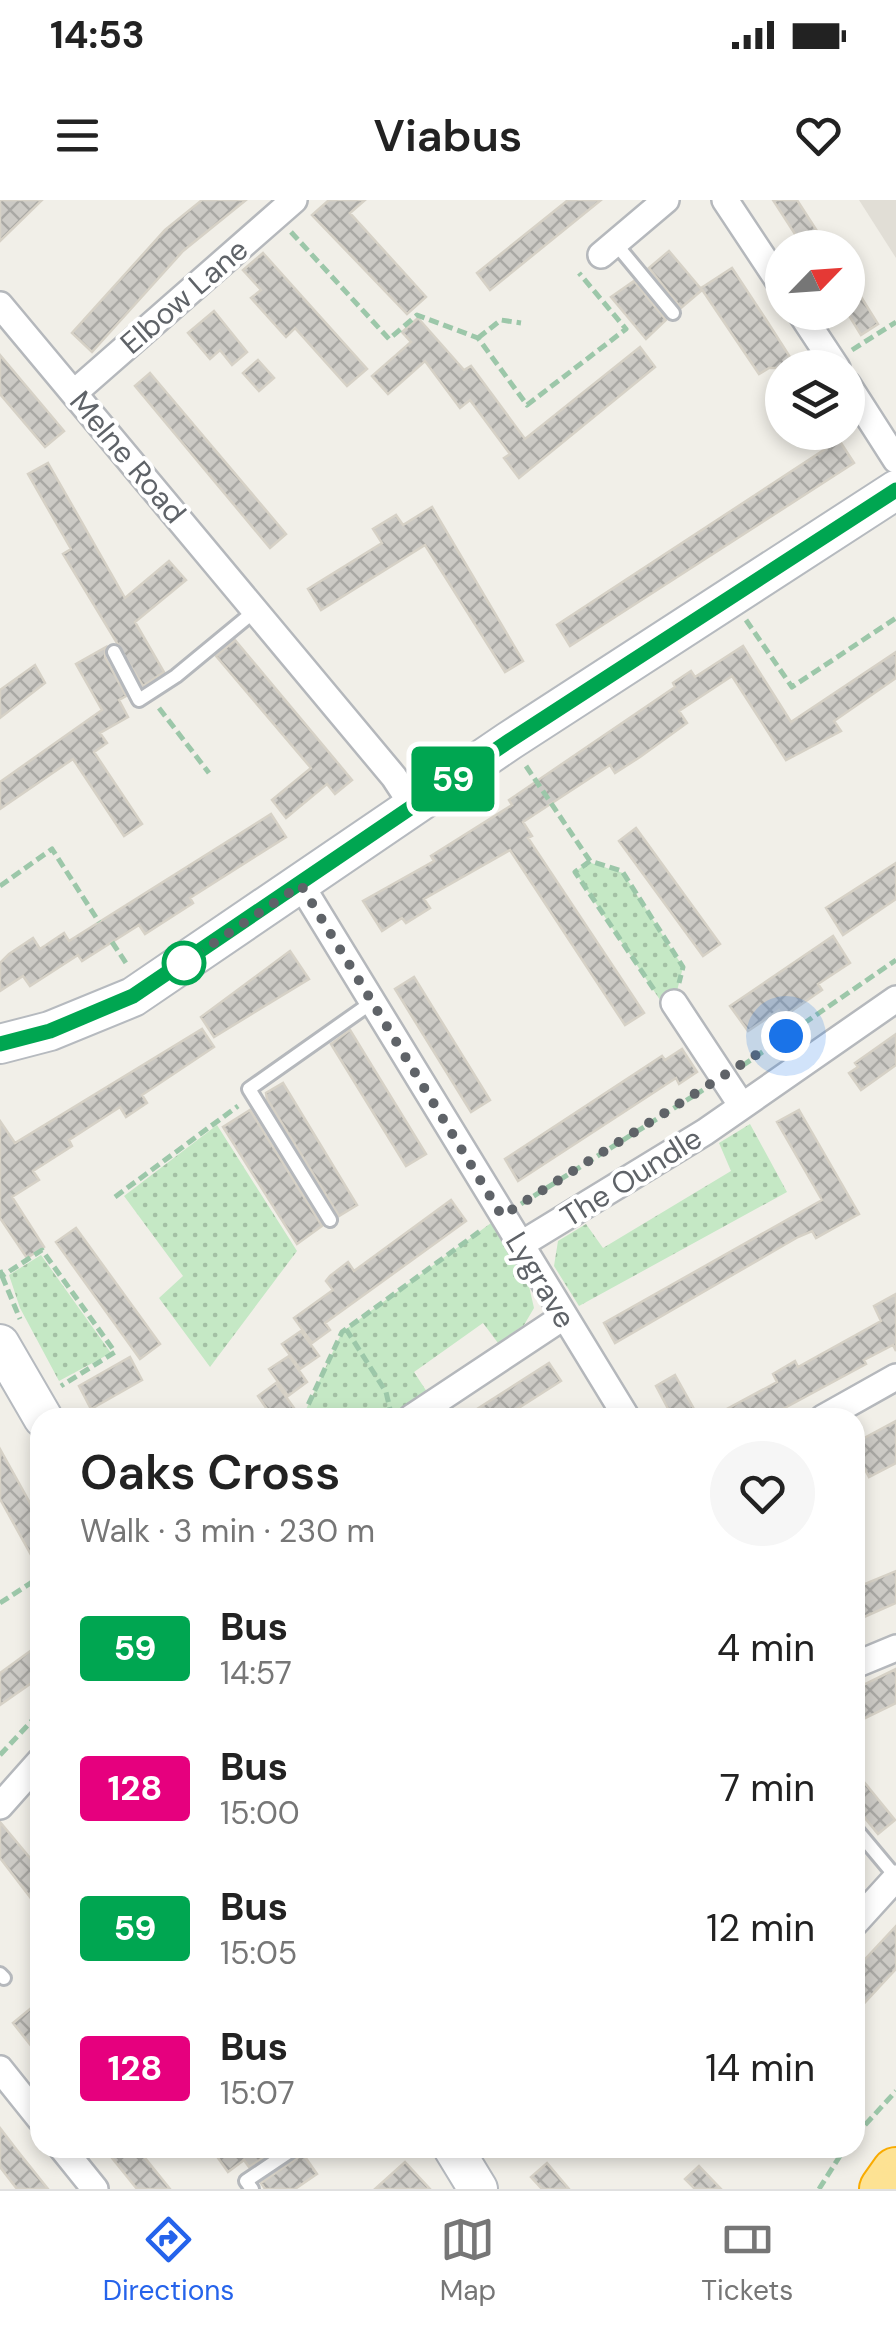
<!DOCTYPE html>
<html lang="en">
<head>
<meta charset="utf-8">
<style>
	:root { --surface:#fff; --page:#f6f6f6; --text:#222; --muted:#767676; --line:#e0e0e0; --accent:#2563eb }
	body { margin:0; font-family:"DM Sans",sans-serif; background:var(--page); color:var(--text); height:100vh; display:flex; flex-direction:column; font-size:38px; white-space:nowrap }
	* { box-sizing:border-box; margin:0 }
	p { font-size:32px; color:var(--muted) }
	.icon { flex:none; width:55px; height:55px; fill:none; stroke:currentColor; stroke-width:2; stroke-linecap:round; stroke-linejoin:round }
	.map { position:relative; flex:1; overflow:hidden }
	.sheet { position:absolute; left:30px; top:1208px; width:835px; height:750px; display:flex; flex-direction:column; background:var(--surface); border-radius:30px; box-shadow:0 5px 15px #0003 }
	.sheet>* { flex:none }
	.badge { padding:0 20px; border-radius:8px; font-size:35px; line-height:65px }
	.needle { width:65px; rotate:65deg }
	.buttons { position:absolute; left:765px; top:30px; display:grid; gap:20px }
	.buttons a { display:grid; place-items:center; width:100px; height:100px; border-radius:50%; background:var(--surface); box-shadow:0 5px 15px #0003; font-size:50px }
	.you { position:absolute; width:50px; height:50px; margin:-25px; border:8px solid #fff; border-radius:50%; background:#1a73e8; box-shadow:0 0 0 15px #1a73e833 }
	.map>.badge { position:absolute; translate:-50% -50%; box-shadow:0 0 0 5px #fff }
	.round { display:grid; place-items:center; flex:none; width:105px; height:105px; border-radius:52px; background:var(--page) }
	.headline { display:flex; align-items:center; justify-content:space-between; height:170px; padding:0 50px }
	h1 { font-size:48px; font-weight:600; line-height:75px }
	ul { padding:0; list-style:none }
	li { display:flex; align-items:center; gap:30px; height:140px; padding:0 50px }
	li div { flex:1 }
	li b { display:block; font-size:38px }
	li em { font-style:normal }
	li .badge { min-width:110px; font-weight:700; text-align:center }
	.status { display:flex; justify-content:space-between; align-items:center; height:70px; padding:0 50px; background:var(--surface); direction:ltr }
	.status svg { height:28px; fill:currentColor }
	header { display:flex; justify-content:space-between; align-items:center; height:130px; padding:0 50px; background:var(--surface); font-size:45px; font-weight:600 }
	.tabs { display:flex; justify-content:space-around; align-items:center; height:140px; border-top:2px solid var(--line); background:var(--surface); font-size:28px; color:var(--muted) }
	.tabs a { display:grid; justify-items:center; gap:5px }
	.tabs .selected { color:var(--accent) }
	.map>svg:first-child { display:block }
	.education { fill:#e1ded6 }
	.grass { fill:url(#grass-dots) }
	.building { fill:url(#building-cross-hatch); stroke:#d6d1c6; stroke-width:2.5 }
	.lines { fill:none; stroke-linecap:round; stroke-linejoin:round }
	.lane-casing { stroke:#b5b8bc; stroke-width:18 }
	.street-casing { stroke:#b5b8bc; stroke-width:30 }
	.secondary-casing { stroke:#b6babf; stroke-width:42 }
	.highway-casing { stroke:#f9ab00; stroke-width:52 }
	.path { stroke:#9cc7a9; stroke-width:5; stroke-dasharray:10 5; stroke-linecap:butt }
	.lane { stroke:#fff; stroke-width:12 }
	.street { stroke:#fff; stroke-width:25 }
	.secondary { stroke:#fff; stroke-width:38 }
	.highway { stroke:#fde293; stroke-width:48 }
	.line-casing { stroke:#fff; stroke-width:22 }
	.line { stroke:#00a651; stroke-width:15 }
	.walk { stroke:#5f6368; stroke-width:10; stroke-dasharray:0 18 }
	.stop-dot { fill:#fff; stroke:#00a651; stroke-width:5 }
	.labels { text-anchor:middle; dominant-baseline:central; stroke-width:8; stroke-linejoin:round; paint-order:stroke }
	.street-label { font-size:30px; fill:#5f6368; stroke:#fff }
</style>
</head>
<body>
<div class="status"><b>14:53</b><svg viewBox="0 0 49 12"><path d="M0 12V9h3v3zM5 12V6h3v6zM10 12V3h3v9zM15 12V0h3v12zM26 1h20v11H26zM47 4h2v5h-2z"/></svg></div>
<header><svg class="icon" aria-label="menu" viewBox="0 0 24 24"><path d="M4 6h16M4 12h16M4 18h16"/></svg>Viabus<svg class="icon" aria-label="heart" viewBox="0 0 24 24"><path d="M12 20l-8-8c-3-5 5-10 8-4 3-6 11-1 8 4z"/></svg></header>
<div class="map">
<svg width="896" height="1989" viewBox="0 0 896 1989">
	<defs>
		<pattern id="grass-dots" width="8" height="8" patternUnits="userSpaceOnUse" patternTransform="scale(2.5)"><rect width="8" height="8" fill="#c5e8c5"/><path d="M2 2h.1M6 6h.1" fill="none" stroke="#a3c0a4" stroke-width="1.8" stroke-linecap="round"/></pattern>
		<pattern id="building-cross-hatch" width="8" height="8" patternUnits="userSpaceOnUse" patternTransform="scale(2.5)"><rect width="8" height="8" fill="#cccac5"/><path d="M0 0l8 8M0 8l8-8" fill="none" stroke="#a9a8a4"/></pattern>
	</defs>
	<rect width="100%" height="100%" fill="#f1efe8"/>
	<path class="education" d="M859,0H896V58Z"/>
	<path class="grass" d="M588,662L623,673L683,767L674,803H662L575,672Z
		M750,924L787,992L579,1106L554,1066L558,1041L586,1024L603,1048L731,971L719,943Z
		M217,925L297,1051L210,1167L159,1098L183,1076L124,996Z
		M491,1023L529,1086L534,1108L524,1125L498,1143L483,1123L414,1172L429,1195L394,1217L302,1218L342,1132Z
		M41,1055L111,1153L59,1181L20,1108L9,1075Z"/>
	<path class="building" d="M0,0H42L0,41Z
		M202,0H246L183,51L92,152L72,133L165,30Z
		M329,0H365L350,13L426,97L407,114L312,15Z
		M568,0H601L490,90L477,73Z
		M773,0H797L828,48H804Z
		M669,51L702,90L681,108L649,68Z
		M263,53L367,169L347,186L295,128L286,137L251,98L261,90L243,70Z
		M732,68L765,118L797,168H769L759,174L701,88Z
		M848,76L878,124L861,135L848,114Z
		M634,81L666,120L646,139L611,97Z
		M214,111L247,152L232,165L220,150L210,159L188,133Z
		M418,118L464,170L471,166L525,239L640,147L655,167L519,278L504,258L510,254L470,200L460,208L425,161L388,194L372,176L411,142L402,132Z
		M0,155L64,231L45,247L0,194Z
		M258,160L274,178L259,191L243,173Z
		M150,173L286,334L270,348L135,186Z
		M839,240L854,263L570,446L557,425Z
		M48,263L125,398L169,361L186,380L135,422L164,472L143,486L63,354L71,349L28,274Z
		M432,307L523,461L505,472L425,345L321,410L308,389L382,343L373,329L396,315L403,325Z
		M235,440L352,580L335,594L327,584L286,618L272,600L311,568L216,456Z
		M743,446L791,522L896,452V478L834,521L841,531L786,560L732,476L679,511L687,523L640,557L615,573L610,565L523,622L532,636L528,638L644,813L625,825L510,650L424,699L430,708L406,723L402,718L382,731L363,701L434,661L431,656L512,605L509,600L675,487L673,483L691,471L695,477Z
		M106,447L105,457L126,496L119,500L128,517L100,533L107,543L94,552L142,624L124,636L73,559L0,609V582L102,510L76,464Z
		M35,465L45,483L0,518V490Z
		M271,614L286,637L190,698L193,703L145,734L139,725L82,761L78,755L30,786L23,776L0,791V763L9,754L33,738L40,749L64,733L69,741Z
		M636,628L720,744L703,756L619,641Z
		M896,663V699L843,735L826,708Z
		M833,736L850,763L818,784L822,790L783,817L779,810L748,831L730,806Z
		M290,751L309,779L214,837L201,817Z
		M414,777L490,900L471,912L395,789Z
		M202,829L214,847L142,895L147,903L126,917L120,907L69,940L72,946L33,971L39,980L12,997L44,1047L27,1058L0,1018V921L15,943Z
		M350,830L426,954L406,966L331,844Z
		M896,834V865L861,890L849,873L858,867L855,863Z
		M682,849L697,872L679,884L676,878L518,981L505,959L662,856L665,860Z
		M283,883L357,1005L339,1016L267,899L266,893Z
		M250,910L322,1026L297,1044L223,927Z
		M799,910L859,1014L816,1038L812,1031L798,1037L615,1143L604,1123L822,1000L777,922Z
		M451,1000L466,1021L325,1123L330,1130L312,1143L294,1118L333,1090L326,1081L330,1076L348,1062L354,1071Z
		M76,1028L160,1144L140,1159L56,1042Z
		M896,1094V1151L893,1145L864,1160L866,1164L766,1218H710L777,1182L773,1174L795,1161L798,1167L881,1121L874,1106Z
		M301,1131L319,1156L300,1169L282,1144Z
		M289,1156L307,1182L288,1196L269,1169Z
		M130,1157L142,1180L91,1209L79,1186Z
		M549,1163L561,1181L503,1218H463Z
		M675,1175L699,1218H673L656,1186Z
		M276,1183L294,1208L282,1218H273L258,1196Z
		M896,1221V1263L869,1277L862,1264L855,1268V1243Z
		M0,1249L40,1321V1371L0,1299Z
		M896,1371V1403L855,1421V1388Z
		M40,1444V1477L0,1505V1473Z
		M896,1469V1503L855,1523V1489Z
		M855,1571L895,1620L878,1634L855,1606Z
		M0,1622L40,1670V1710L0,1658Z
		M896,1726V1769L855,1813V1770Z
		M40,1801V1857L13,1823Z
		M0,1928L20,1954L48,1989H17L0,1967Z
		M104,1948H137L170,1989H137Z
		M226,1948H278L249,1967L244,1960L228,1972L216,1955Z
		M303,1954L317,1974L295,1989H265L261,1983Z
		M405,1962L430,1989H375Z
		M547,1963L569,1989H542L531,1977Z
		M699,1966L721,1989H695L685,1979Z"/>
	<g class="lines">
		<g class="lane-casing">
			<path id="lane" d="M615,43L673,113
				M114,452L139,500L176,476L256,410
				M330,1020L249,889L371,803
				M855,1628L896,1677
				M0,1774L4,1778
				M252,1989L246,1981L295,1948"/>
		</g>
		<g class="street-casing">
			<path id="street" d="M725,0L782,86
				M601,55L666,0
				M0,105L394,577L413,606
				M800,112L837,168
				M848,185L896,260
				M75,192L294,0
				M301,685L627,1218
				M674,803L742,906
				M520,1045L705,932L896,799
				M411,1218L563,1117
				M823,1218L896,1177
				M855,1465L896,1448
				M0,1606L40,1561
				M855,1723L896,1678
				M0,1869L40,1919
				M62,1948L95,1989"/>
		</g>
		<g class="secondary-casing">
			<path id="secondary" d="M0,844L50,831L133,797L509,541L896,290
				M0,1144L43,1218
				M453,1948L478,1989"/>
		</g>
		<g class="highway-casing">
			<path id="highway" d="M884,1989L896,1972"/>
		</g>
		<path class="path" d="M291,32L389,139L417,115L478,138L527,205L626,129L579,73
			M478,138L501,120L521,123
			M852,150L896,122
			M746,420L792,487L896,418
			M159,508L209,573
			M526,566L590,661L622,671L683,767L679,783
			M590,661L575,672L655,791
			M0,686L52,649L99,722
			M112,742L128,766
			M742,866L896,760
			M115,997L238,906
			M521,1004L703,890
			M0,1070L2,1076L42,1050L115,1152L61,1186
			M2,1076L20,1119
			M346,1129L386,1192L390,1209
			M302,1218L342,1132L483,1029
			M0,1403L40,1377
			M0,1555L40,1512
			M855,1936L896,1891
			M819,1989L845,1948"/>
		<use href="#lane" class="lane"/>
		<use href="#street" class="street"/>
		<use href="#secondary" class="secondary"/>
		<use href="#highway" class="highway"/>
	</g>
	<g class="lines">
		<g class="line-casing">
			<path id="line" d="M0,844L50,831L133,796L509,541L896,290"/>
		</g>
		<use href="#line" class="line"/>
		<path class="walk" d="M184,763L301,685L502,1016L786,836"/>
	</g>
	<circle class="stop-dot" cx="184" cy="763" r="20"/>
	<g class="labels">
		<g class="street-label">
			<text transform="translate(184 96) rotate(-41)">Elbow Lane</text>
			<text transform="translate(128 257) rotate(50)">Melne Road</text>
			<text transform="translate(631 977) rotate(-32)">The Oundle</text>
			<text transform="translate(541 1080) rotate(59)">Lygrave</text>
		</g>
	</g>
</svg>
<div class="buttons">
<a><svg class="needle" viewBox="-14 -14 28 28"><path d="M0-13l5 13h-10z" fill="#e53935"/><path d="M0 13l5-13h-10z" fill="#767676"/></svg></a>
<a><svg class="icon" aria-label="layers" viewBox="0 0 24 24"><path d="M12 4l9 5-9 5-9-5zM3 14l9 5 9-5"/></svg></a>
</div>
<div class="you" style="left:786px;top:836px"></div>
<b class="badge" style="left:453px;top:579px;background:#00a651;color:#fff">59</b>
<section class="sheet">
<div class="headline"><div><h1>Oaks Cross</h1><p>Walk · 3 min · 230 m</p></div><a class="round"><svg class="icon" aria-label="heart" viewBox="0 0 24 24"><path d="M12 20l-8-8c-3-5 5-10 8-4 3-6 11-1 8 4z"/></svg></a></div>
<ul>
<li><span class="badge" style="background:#00a651;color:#fff">59</span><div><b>Bus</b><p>14:57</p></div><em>4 min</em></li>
<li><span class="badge" style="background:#e6007e;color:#fff">128</span><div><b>Bus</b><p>15:00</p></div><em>7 min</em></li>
<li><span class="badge" style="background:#00a651;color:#fff">59</span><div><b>Bus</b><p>15:05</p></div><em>12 min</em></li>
<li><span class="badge" style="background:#e6007e;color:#fff">128</span><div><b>Bus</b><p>15:07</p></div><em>14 min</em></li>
</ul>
</section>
</div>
<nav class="tabs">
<a class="selected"><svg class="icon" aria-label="directions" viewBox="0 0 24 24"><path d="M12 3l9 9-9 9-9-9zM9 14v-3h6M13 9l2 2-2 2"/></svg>Directions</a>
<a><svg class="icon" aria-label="map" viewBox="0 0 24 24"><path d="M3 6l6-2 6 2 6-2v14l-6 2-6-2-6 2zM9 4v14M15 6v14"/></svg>Map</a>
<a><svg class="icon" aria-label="tickets" viewBox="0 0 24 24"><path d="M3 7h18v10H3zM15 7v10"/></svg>Tickets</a>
</nav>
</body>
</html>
